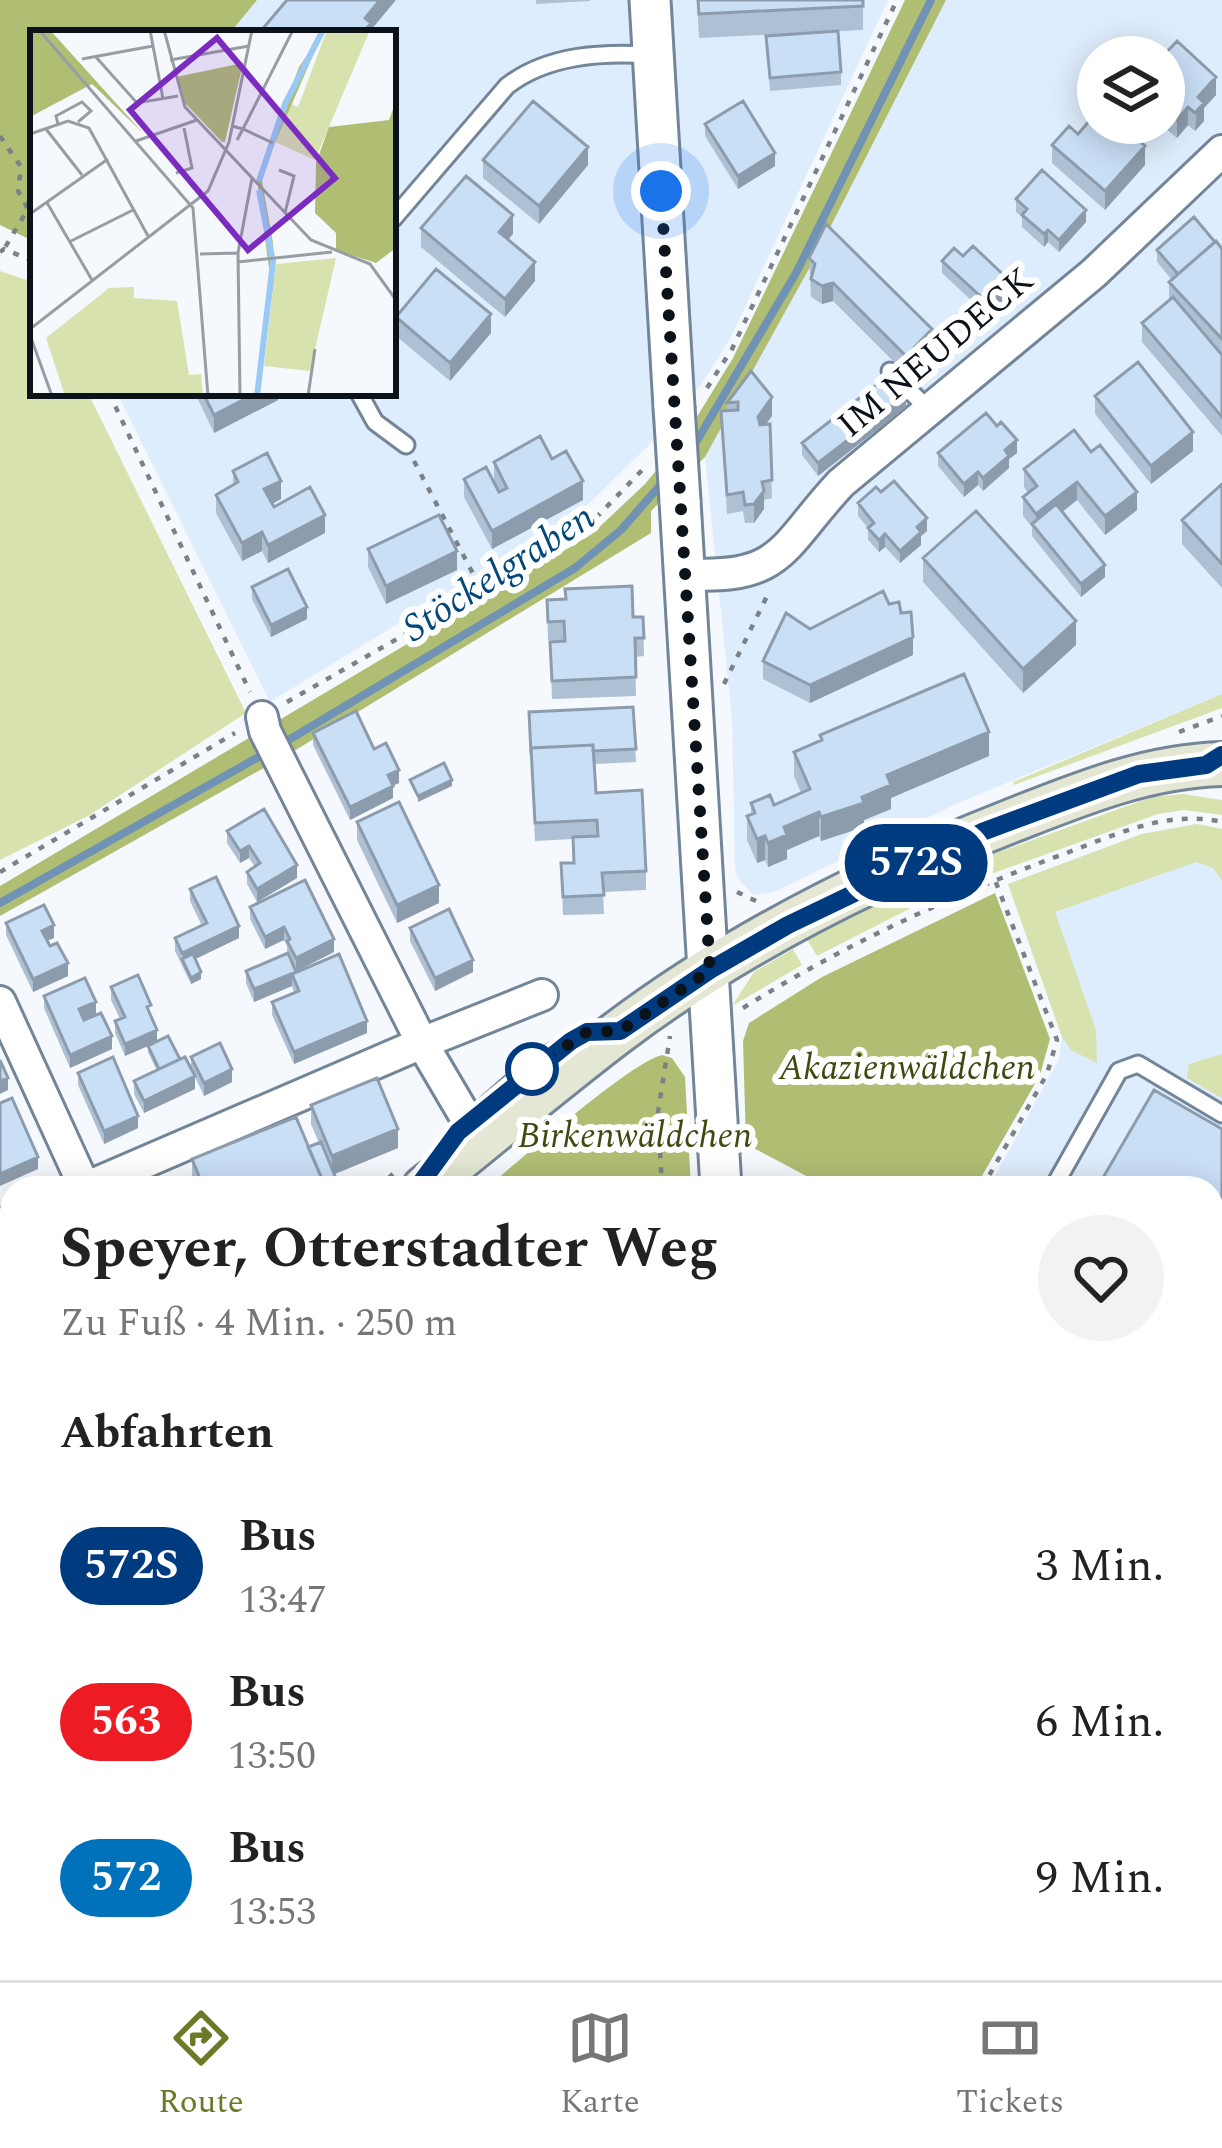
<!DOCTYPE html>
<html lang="de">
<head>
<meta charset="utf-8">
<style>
	:root { --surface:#fff; --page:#f2f2f2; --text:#222; --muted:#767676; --line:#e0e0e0; --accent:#6c7926 }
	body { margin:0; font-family:Spectral,serif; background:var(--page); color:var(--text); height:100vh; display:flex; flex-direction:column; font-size:45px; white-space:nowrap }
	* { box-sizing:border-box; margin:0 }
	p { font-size:39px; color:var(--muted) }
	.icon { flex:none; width:66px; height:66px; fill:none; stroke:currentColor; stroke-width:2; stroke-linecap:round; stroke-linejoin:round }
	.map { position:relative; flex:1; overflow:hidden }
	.details { position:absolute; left:0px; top:1176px; width:1224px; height:804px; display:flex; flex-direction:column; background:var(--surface); border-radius:36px 36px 0 0; box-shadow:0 6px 30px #0003 }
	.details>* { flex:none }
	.badge { padding:0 24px; border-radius:39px; font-size:42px; line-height:78px }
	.controls { position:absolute; left:1077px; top:36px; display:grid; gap:24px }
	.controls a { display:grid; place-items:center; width:108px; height:108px; border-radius:50%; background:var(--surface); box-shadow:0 6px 30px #0003; font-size:60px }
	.you { position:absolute; width:60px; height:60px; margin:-30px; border:9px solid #fff; border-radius:50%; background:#1a73e8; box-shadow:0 0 0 18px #1a73e833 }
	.map>.badge { position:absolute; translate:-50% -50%; box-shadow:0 0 0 6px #fff }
	h2 { padding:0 60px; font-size:45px; line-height:108px }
	.round { display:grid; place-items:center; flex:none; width:126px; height:126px; border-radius:63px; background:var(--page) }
	.head { display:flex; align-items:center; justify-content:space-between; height:204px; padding:0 60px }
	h1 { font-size:57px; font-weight:700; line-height:90px }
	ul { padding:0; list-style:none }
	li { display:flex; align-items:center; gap:36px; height:156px; padding:0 60px }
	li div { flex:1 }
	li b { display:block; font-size:45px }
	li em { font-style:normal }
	li .badge { min-width:132px; font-weight:700; text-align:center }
	.dock { display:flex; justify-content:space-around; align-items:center; height:168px; border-top:3px solid var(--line); background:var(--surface); font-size:33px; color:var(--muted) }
	.dock a { display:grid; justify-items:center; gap:6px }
	.dock .on { color:var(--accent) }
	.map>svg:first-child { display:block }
	.built { fill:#deedfd; fill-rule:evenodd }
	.green { fill:#d7e2af }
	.forest { fill:#afbe73 }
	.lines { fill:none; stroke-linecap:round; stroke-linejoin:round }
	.stream { stroke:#7092b4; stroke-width:8 }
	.service-casing { stroke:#738598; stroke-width:21 }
	.minor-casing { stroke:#738598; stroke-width:36 }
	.tertiary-casing { stroke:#738598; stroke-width:45 }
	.secondary-casing { stroke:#738598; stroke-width:48 }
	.path { stroke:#7b8186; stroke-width:4.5; stroke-dasharray:6 9; stroke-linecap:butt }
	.service { stroke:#fff; stroke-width:15 }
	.minor { stroke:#fff; stroke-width:30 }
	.tertiary { stroke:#fff; stroke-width:39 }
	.secondary { stroke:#e3e7d3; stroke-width:42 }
	.tertiary-bridge-casing { stroke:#738598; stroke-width:45; stroke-linecap:butt }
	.tertiary-bridge { stroke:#fff; stroke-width:39 }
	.wall { fill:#adc0d4 }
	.shaded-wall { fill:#8d9cac }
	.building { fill:#c9dff6; stroke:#8d9cac; stroke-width:3 }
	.line-casing { stroke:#fff; stroke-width:27 }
	.line { stroke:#003b80; stroke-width:18 }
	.walk { stroke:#0b1219; stroke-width:12; stroke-dasharray:0 21.6 }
	.stop-dot { fill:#fff; stroke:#003b80; stroke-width:6 }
	.labels { text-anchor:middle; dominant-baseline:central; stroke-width:12; stroke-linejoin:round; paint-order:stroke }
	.street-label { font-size:36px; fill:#0b1219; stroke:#fff }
	.park-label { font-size:36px; font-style:italic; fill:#414912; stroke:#fff }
	.water-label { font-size:39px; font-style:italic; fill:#03487a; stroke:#fff }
	.inset-river { fill:none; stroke:#9bc9f6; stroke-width:6 }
	.inset-road { fill:none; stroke:#979da2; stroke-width:3 }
	.view { fill:#7b2cbf; fill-opacity:0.15; stroke:#7b2cbf; stroke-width:6 }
	.inset-edge { fill:none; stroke:#0b1219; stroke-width:6 }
</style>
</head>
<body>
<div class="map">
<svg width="1222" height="1980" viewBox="0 0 1222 1980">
	<rect width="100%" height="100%" fill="#f5f9fd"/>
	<path class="built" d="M257,0H888L730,339L701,385L647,447L579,513L270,702L117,393H393V33H230Z
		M946,0H1222V694L958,803L774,892L753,895L737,877L735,867L732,719L705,457L810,267ZM1098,57H1164V123H1098Z
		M1197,824L1222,829V1692L1212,1690V1188H988L1059,1059L1062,1037L1008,884L1142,834Z"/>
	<path class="green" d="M0,271L33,282V393H88L246,713L88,816L0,860Z
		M1222,694V708L1014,785L1013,782Z
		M1183,794L1222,800V815L1184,810L1158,814L946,890L817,956L807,939L916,882L1152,797Z
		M1197,824L1222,829V881L1213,868L1196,862L1055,912L1096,1030L1097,1063L1071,1050L1062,1037L1008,884L1142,834Z
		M793,949L802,965L732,1006L754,972Z
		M1222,1054V1098L1187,1078L1189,1064Z"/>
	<path class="forest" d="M0,0H257L230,33H33V241L0,225Z
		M905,0H946L810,267L705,457L651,511V533L294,751L0,916V886L592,534L645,484L687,433L733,358Z
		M995,893L1050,1039L1040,1075L975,1188H829L746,1144L743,1041L749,1023L822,977Z
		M662,1055L672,1058L685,1077L691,1188H486C520,1161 629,1063 662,1055Z"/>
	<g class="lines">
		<path class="stream" d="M692,449L796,273L931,0
			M282,744L575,568L621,530L663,482
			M0,903L269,751"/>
		<g class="service-casing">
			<path id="service" d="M393,219L507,86C547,55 601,52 651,55
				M890,371L927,408
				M359,393L375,422L406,445
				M439,1154C466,1120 552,1041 592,1032
				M1053,1188L1119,1071L1138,1064L1222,1114
				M1212,1644L1222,1650"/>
		</g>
		<g class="minor-casing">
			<path id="minor" d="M685,574C784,580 781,547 841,483L1094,273L1222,151
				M262,717L265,731L422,1043L542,995
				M0,1002L85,1188
				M85,1188L422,1043L462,1111L485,1140
				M0,1225L12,1220
				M0,1816L12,1823
				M266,1968L287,1980
				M1101,1968L1112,1980
				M792,1980L799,1968"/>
		</g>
		<g class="tertiary-casing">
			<path id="tertiary" d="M650,0L674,407
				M680,501L721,1188
				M626,1980L633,1968"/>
		</g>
		<g class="secondary-casing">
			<path id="secondary" d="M424,1188C488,1137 551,1083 617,1033C735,944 873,875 1011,821C1080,794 1147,766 1222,764
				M0,1524L12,1514"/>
		</g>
		<path class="path" d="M0,136L21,167L18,191L28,209L4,249
			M0,252L4,249L33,261
			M707,388L732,349L897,0
			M109,393L250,692
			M414,461L481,589
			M724,684L769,592
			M287,702L561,545L593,521L646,466
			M1179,732L1222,716
			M0,872L235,733
			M737,892L758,902
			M743,1008C844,945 950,896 1061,855C1113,836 1166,809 1222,822
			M378,1188L393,1174
			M662,1188L658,1112L670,1036
			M982,1188L1047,1074L1057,1040L995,880
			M1212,1924L1222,1929
			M951,1968L973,1980
			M26,1980L33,1968
			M941,1980L947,1968"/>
		<use href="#service" class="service"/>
		<use href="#minor" class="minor"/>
		<use href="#tertiary" class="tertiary"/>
		<use href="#secondary" class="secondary"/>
		<g class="tertiary-bridge-casing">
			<path id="tertiary-bridge" d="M674,407L680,501"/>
		</g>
		<use href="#tertiary-bridge" class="tertiary-bridge"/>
	</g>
	<path class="wall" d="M536,0H590V1L536,4Z
		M697,0H863V30L699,38Z
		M766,36L841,72V85L770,91Z
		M1164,57L1216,95L1204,108V121L1195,131L1188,125L1177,138L1159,123H1164Z
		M705,124L775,166L738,189L705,136Z
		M1078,134L1145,165L1105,210L1052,163V145Z
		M483,160L588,165L539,224L483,178Z
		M1016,199L1086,222L1059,252L1048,242L1044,247L1022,227V217L1016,212Z
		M421,228L513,234L508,239L535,281L505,317L421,247Z
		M1222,249V436L1142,342V323L1169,301V282L1172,280L1157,262V250Z
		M963,256L1010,293L989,317L942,273V261Z
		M809,258L932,347L906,374L833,301L822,304L811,297Z
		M396,317L491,333L450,381L396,336Z
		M751,371L772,416L766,424H770L772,498L764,500V509L754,523H745L743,511L727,514L721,411H727V403Z
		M195,393H278V400L214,433Z
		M1095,396L1193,451L1151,484L1095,414Z
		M906,407L818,476L802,455V443Z
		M1074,430L1137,510L1105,535L1077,500L1062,512L1105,577L1081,597L1032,536V527L1023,516V497L1028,493L1024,487V469Z
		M938,453H1017L1009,459V468L983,491L978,485L964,497L938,466Z
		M494,462L583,500L492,549L464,497V479L494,480Z
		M233,471L281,499L272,504L274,507L325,533L268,563L262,551L242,561L216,513V495L233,486Z
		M1222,484V588L1182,544V520Z
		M881,492L927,531L921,536V545L900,563L885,547L879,552L868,540V528L858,516V503Z
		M368,549L457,570L386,604L368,567Z
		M923,558L1076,645L1023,693L923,582Z
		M252,587L307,619L271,637L252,599Z
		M547,600L633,617H643L644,656L635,657L636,696L552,699L550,642L564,641L548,640Z
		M889,604L913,655L810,703L763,679V661L810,629Z
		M633,707L636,762L594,764L596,793L646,871V890L603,892L604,914L563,915L561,863H573V839L535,841L529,712Z
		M313,733L374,749L399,783L393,785V798L350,820L313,745Z
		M820,735L989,756L891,798V809L864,820V827L821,841L819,836L787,850V859L768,867L765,860L757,863L747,840V816L751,815V803L774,805L801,793L794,776V752L820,741Z
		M357,822L439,903L397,923L357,840Z
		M227,831L297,878L257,902L247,884V872L255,867L249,858L240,863L227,843Z
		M190,889L239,938L195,959L201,979L191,984L175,951V938L202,926L190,901Z
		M250,907L334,952L296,972L367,1033L294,1064L272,1015V1002L294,993L292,986L254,1002L246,983V971L287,953V946L284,940L265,949L250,919Z
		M6,923L54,938L47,941L68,976L33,992L6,935Z
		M410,928L473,972L435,991L410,941Z
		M111,987L151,1017L157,1042L180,1059L191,1068V1057L232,1082L204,1096L195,1077V1089L144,1113L134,1094V1081L157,1071L148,1052V1046L125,1056L115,1033V1021L120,1019L111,1000Z
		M44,996L96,1014L112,1049L70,1068L44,1008Z
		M78,1073L138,1128L104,1144L78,1085Z
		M311,1105L398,1148L335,1174V1182L330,1188H196L192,1178V1159L308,1147L319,1143L311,1124Z
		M1222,1129V1532L1212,1527V1188Z
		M12,1239L11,1325L0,1300V1266L3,1265L0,1258V1244Z
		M0,1597L12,1604V1647L0,1640Z
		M0,1684L12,1687V1777L0,1770Z
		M1212,1833L1222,1838V1892L1212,1887Z
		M102,1968H151L144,1980H100L102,1976Z
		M321,1968H357L350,1980H342Z
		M1133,1968H1163L1157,1980H1142L1133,1975Z"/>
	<path class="shaded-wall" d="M380,0H396L371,30V33H363L365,18Z
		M1216,77V95L1204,108V121L1195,131L1198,97Z
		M1188,107V125L1177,138V120Z
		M1145,146V165L1105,210V191Z
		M588,147V165L539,224V206Z
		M775,153V166L738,189V176Z
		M1086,210V222L1059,252V240Z
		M513,215V234L499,250V232Z
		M1048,230V242L1044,247V234Z
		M535,262V281L505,317V299Z
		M1010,281V293L989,317V304Z
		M833,283V301L822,304V286Z
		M491,314V333L450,381V363Z
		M932,329V347L906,374V356Z
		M256,393H278V400L214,433V415Z
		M906,395V407L818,476V463Z
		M772,397V416L758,435V417Z
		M1193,432V451L1151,484V466Z
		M1017,440V453L1009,459V468L983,491V478L1005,450Z
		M978,472V485L964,497V484Z
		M281,481V499L264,508V489Z
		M583,481V500L492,549V531Z
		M1077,482V500L1036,533V514Z
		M764,491V509L754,523V504Z
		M1137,492V510L1105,535V516Z
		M325,515V533L268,563V545Z
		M927,518V531L921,536V545L900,563V551L917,527Z
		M262,532V551L242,561V543Z
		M885,534V547L879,552V540Z
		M457,551V570L386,604V586Z
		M1105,565V577L1081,597V584Z
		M307,607V619L271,637V625Z
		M1076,621V645L1023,693V669Z
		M913,637V655L810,703V685Z
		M989,732V756L891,798V809L864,820V827L821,841V817L862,797L887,775Z
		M399,770V783L388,788V775Z
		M452,780V786L418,802V796Z
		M393,786V798L350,820V807Z
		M819,812V836L787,850V859L768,867V843L784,827Z
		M765,836V860L757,863V839Z
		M249,846V858L240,863V851Z
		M297,865V878L257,902V889Z
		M439,885V903L397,923V905Z
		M54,925V938L42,943V931Z
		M239,926V938L185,964L182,953Z
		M284,927V940L265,949V937Z
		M334,939V952L296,971V958Z
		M473,960V972L435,991V978Z
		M68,963V976L33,992V979Z
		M201,972V979L191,984V978Z
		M292,974V986L254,1002V989Z
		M96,1002V1014L79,1022V1009Z
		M367,1021V1033L294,1064V1052Z
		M157,1030V1042L125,1056V1044Z
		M112,1036V1049L70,1068V1055Z
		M232,1069V1082L204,1096V1083Z
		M195,1076V1089L144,1113V1101Z
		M8,1078V1090L0,1094V1081Z
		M138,1116V1128L104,1144V1131Z
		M398,1129V1148L332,1175V1156Z
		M38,1157V1169L0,1186V1174Z
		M322,1179V1188H300Z
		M1222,1729V1741L1212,1760V1748Z
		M12,1853V1865L0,1886V1874Z
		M12,1958V1968H17L10,1980H1V1975Z
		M144,1968H151L144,1980H137Z
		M349,1968H357L350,1980H348Z"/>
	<path class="building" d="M287,0H380L365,18L371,23L363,33H259Z
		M698,0H863V6L699,14Z
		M838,31L841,72L770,78L766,36Z
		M1177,41L1216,77L1198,97L1204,103L1195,113L1188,107L1177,120L1164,109V57H1162Z
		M533,101L588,147L539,206L483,160Z
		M743,101L775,153L738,176L705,124Z
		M1098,111V123H1119L1145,146L1105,191L1052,145L1069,126L1078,134Z
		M1042,170L1086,210L1059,240L1048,230L1044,234L1022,215L1027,209L1016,199Z
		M466,176L513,215L499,232L535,262L505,299L421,228Z
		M1194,217L1215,242L1178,274L1157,250Z
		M826,224L932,329L906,356L833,283L822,286L811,279L815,264L809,258Z
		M1216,241L1222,249V339L1169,282Z
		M973,246L1010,281L989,304L942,261L954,248L963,256Z
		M436,269L491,314L450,363L396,317Z
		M1173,297L1222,355V417L1142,323Z
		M1138,362L1193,432L1151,466L1095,396Z
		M751,371L772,397L758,417L760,425L770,424L772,480L762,482L764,491L754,504L745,505L743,492L727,495L721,411L738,410V402L727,403Z
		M890,374L906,395L818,463L802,443Z
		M203,393H256L214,415Z
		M986,413L997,426L1001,422L1017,440L1005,450L1009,456L983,478L978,472L964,484L938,453Z
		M1074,430L1091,452L1100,445L1137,492L1105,516L1077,482L1036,514L1023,497L1037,486L1024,469Z
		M540,436L552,459L566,451L583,481L492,531L464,479L486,467L499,492L507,488L494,462Z
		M267,453L281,481L264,489L274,507L310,487L325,515L268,545L262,532L242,543L216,495L238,482L233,471Z
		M894,481L927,518L917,527L921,532L900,551L885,534L879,540L868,528L874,523L858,503L876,487L881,492Z
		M1222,484V564L1182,520Z
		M1056,504L1105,565L1081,584L1032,524Z
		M976,511L1076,621L1023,669L923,558Z
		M439,515L457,551L386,586L368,549Z
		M288,569L307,607L271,625L252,587Z
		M632,586L633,617H643L644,638H635L636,677L552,681L550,642L565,641L564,621L548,622L547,600L566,599L565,589Z
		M883,591L889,604L899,602L901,613L911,612L913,637L810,685L763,661L786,613L810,629Z
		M964,674L989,732L887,775L891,785L862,797L864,803L821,817L819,812L784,827L787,835L768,843L765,836L757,839L747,816L755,813L751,803L770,795L774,805L810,789L794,752L822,740L820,735Z
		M633,707L636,749L593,751V745L531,748V754L529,712Z
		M356,711L374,749L386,743L399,770L388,775L393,786L350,807L313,733Z
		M593,745L596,793L642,790L646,871L602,873L604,895L563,897L561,863H574L573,837L598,836L597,820L535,823L531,748Z
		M444,763L452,780L418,796L410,780Z
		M399,802L439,885L397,905L357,822Z
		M264,809L297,865L257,889L247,872L260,863L249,846L240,851L227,831Z
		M216,877L239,926L182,953L175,938L207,923L190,889Z
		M305,880L334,939L296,958L287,941L290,939L284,927L265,937L250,907Z
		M44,905L54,925L42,931L50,946L57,943L68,963L33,979L6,923Z
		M449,909L473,960L435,978L410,928Z
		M288,953L296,972L254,989L246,971Z
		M193,954L201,972L191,978L182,959Z
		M339,954L367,1021L294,1052L272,1002L299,991L292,974Z
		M138,975L151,1005L147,1007L157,1030L125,1044L115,1021L125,1017L111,987Z
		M85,978L96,1002L79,1009L84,1020L101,1013L112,1036L70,1055L44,996Z
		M168,1036L180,1059L159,1069L148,1046Z
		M220,1043L232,1069L204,1083L191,1057Z
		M113,1057L138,1116L104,1131L78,1073Z
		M185,1057L195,1076L144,1101L134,1081Z
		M0,1060L8,1078L0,1081Z
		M377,1078L398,1129L332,1156L311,1105Z
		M1154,1090L1222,1129V1508L1212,1503V1188H1097Z
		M12,1098L38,1157L0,1174V1103Z
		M296,1117L322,1179L300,1188H204L192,1159Z
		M321,1142L335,1176L325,1188H322V1179L308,1147Z
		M12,1239V1313H11L0,1287V1266L7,1263L0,1244Z
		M0,1597L12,1604V1634L0,1627Z
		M2,1681L12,1687V1764L0,1757V1684Z
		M1212,1709L1222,1715V1729L1212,1748Z
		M1212,1833L1222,1838V1880L1212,1874Z
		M0,1846L12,1852L0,1874Z
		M0,1935L12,1942V1958L1,1975Z
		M109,1968H144L137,1980H129Z
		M161,1968H223L244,1980H155Z
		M380,1968H443L455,1975L452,1980H386L376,1974Z
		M463,1968H480L473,1980H458L457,1979Z
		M481,1968H513L533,1980H474Z
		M1133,1968H1160L1153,1980Z
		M1171,1971L1187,1980H1165Z
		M105,1972L119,1980H100Z"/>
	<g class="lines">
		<g class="line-casing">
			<path id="line" d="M417,1188L458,1132L571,1041L587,1032L620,1031L710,970L788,925L982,832L1139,774L1206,765L1222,755"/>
		</g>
		<use href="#line" class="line"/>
		<path class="walk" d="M532,1069L587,1032L620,1031L710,970L661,191"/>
	</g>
	<circle class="stop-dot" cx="532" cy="1069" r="24"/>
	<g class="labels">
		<g class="street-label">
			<text transform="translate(936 353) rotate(-40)">IM NEUDECK</text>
		</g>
		<g class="park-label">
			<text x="907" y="1068">Akazienwäldchen</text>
			<text x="635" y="1136">Birkenwäldchen</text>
		</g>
		<g class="water-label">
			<text transform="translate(499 573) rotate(-33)">Stöckelgraben</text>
		</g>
	</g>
	<g transform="translate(30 30)">
		<rect width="366" height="366" fill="#f5f9fd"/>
		<path d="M297,0H340L285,130L245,112L259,73L268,77ZM306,228L280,341L234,336L246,234ZM104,257V268L147,271L159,345L171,344L173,366H35L16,308L79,258Z" fill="#d7e2af"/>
		<path d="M0,0H20L113,103L62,54L0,87ZM294,0L231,145L243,213L244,251L226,366L241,253L227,149L269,37ZM213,33L195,112H192L155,73L146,47ZM366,71V218L346,233L306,220V203L285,183L286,133L299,97L359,90Z" fill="#afbe73"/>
		<path class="inset-river" d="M229,151L255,74L293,0M227,366L243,232L229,160"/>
		<path class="inset-road" d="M9,0L163,178L178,366M120,0L133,69M134,0L155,77L281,210L340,234L366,270M65,26L107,73L148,66M52,29L123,16M140,30L219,16M28,94L26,86L52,72L61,81L48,92M202,96L213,99L263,0M16,99L52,145M0,104L38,91L59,98L118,206M207,110L213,99L243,113M106,111L167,90M249,140L264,146L255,183M146,143L162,138L154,98M16,171L62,250M0,184L78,129M41,211L103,180M170,224L208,223M208,232L302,222M0,299L178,161L199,112L222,0M0,305L22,366M210,366L208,223L222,148M278,366L285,319"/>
		<path class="view" d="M187,8L305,148L218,220L100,80Z"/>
		<rect width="366" height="366" class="inset-edge"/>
	</g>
</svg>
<div class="controls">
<a><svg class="icon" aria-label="layers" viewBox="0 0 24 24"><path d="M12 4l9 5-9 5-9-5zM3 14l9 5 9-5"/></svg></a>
</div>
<div class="you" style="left:661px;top:191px"></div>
<b class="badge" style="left:916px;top:863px;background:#003b80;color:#fff">572S</b>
<section class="details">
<div class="head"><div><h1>Speyer, Otterstadter Weg</h1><p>Zu Fuß · 4 Min. · 250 m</p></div><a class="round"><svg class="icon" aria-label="heart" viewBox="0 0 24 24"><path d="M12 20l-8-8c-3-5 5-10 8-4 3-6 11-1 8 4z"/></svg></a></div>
<h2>Abfahrten</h2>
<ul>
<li><span class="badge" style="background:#003b80;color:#fff">572S</span><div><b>Bus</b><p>13:47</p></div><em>3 Min.</em></li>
<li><span class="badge" style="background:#ec1b24;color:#fff">563</span><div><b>Bus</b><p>13:50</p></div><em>6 Min.</em></li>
<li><span class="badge" style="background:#0072bc;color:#fff">572</span><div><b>Bus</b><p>13:53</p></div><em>9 Min.</em></li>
</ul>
</section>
</div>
<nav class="dock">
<a class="on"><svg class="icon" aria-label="directions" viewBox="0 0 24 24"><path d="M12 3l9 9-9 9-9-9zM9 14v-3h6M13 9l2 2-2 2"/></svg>Route</a>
<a><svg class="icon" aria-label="map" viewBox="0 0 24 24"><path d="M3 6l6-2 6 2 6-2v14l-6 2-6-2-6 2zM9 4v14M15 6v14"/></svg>Karte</a>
<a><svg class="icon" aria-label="tickets" viewBox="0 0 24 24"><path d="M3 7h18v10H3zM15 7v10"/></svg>Tickets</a>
</nav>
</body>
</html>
